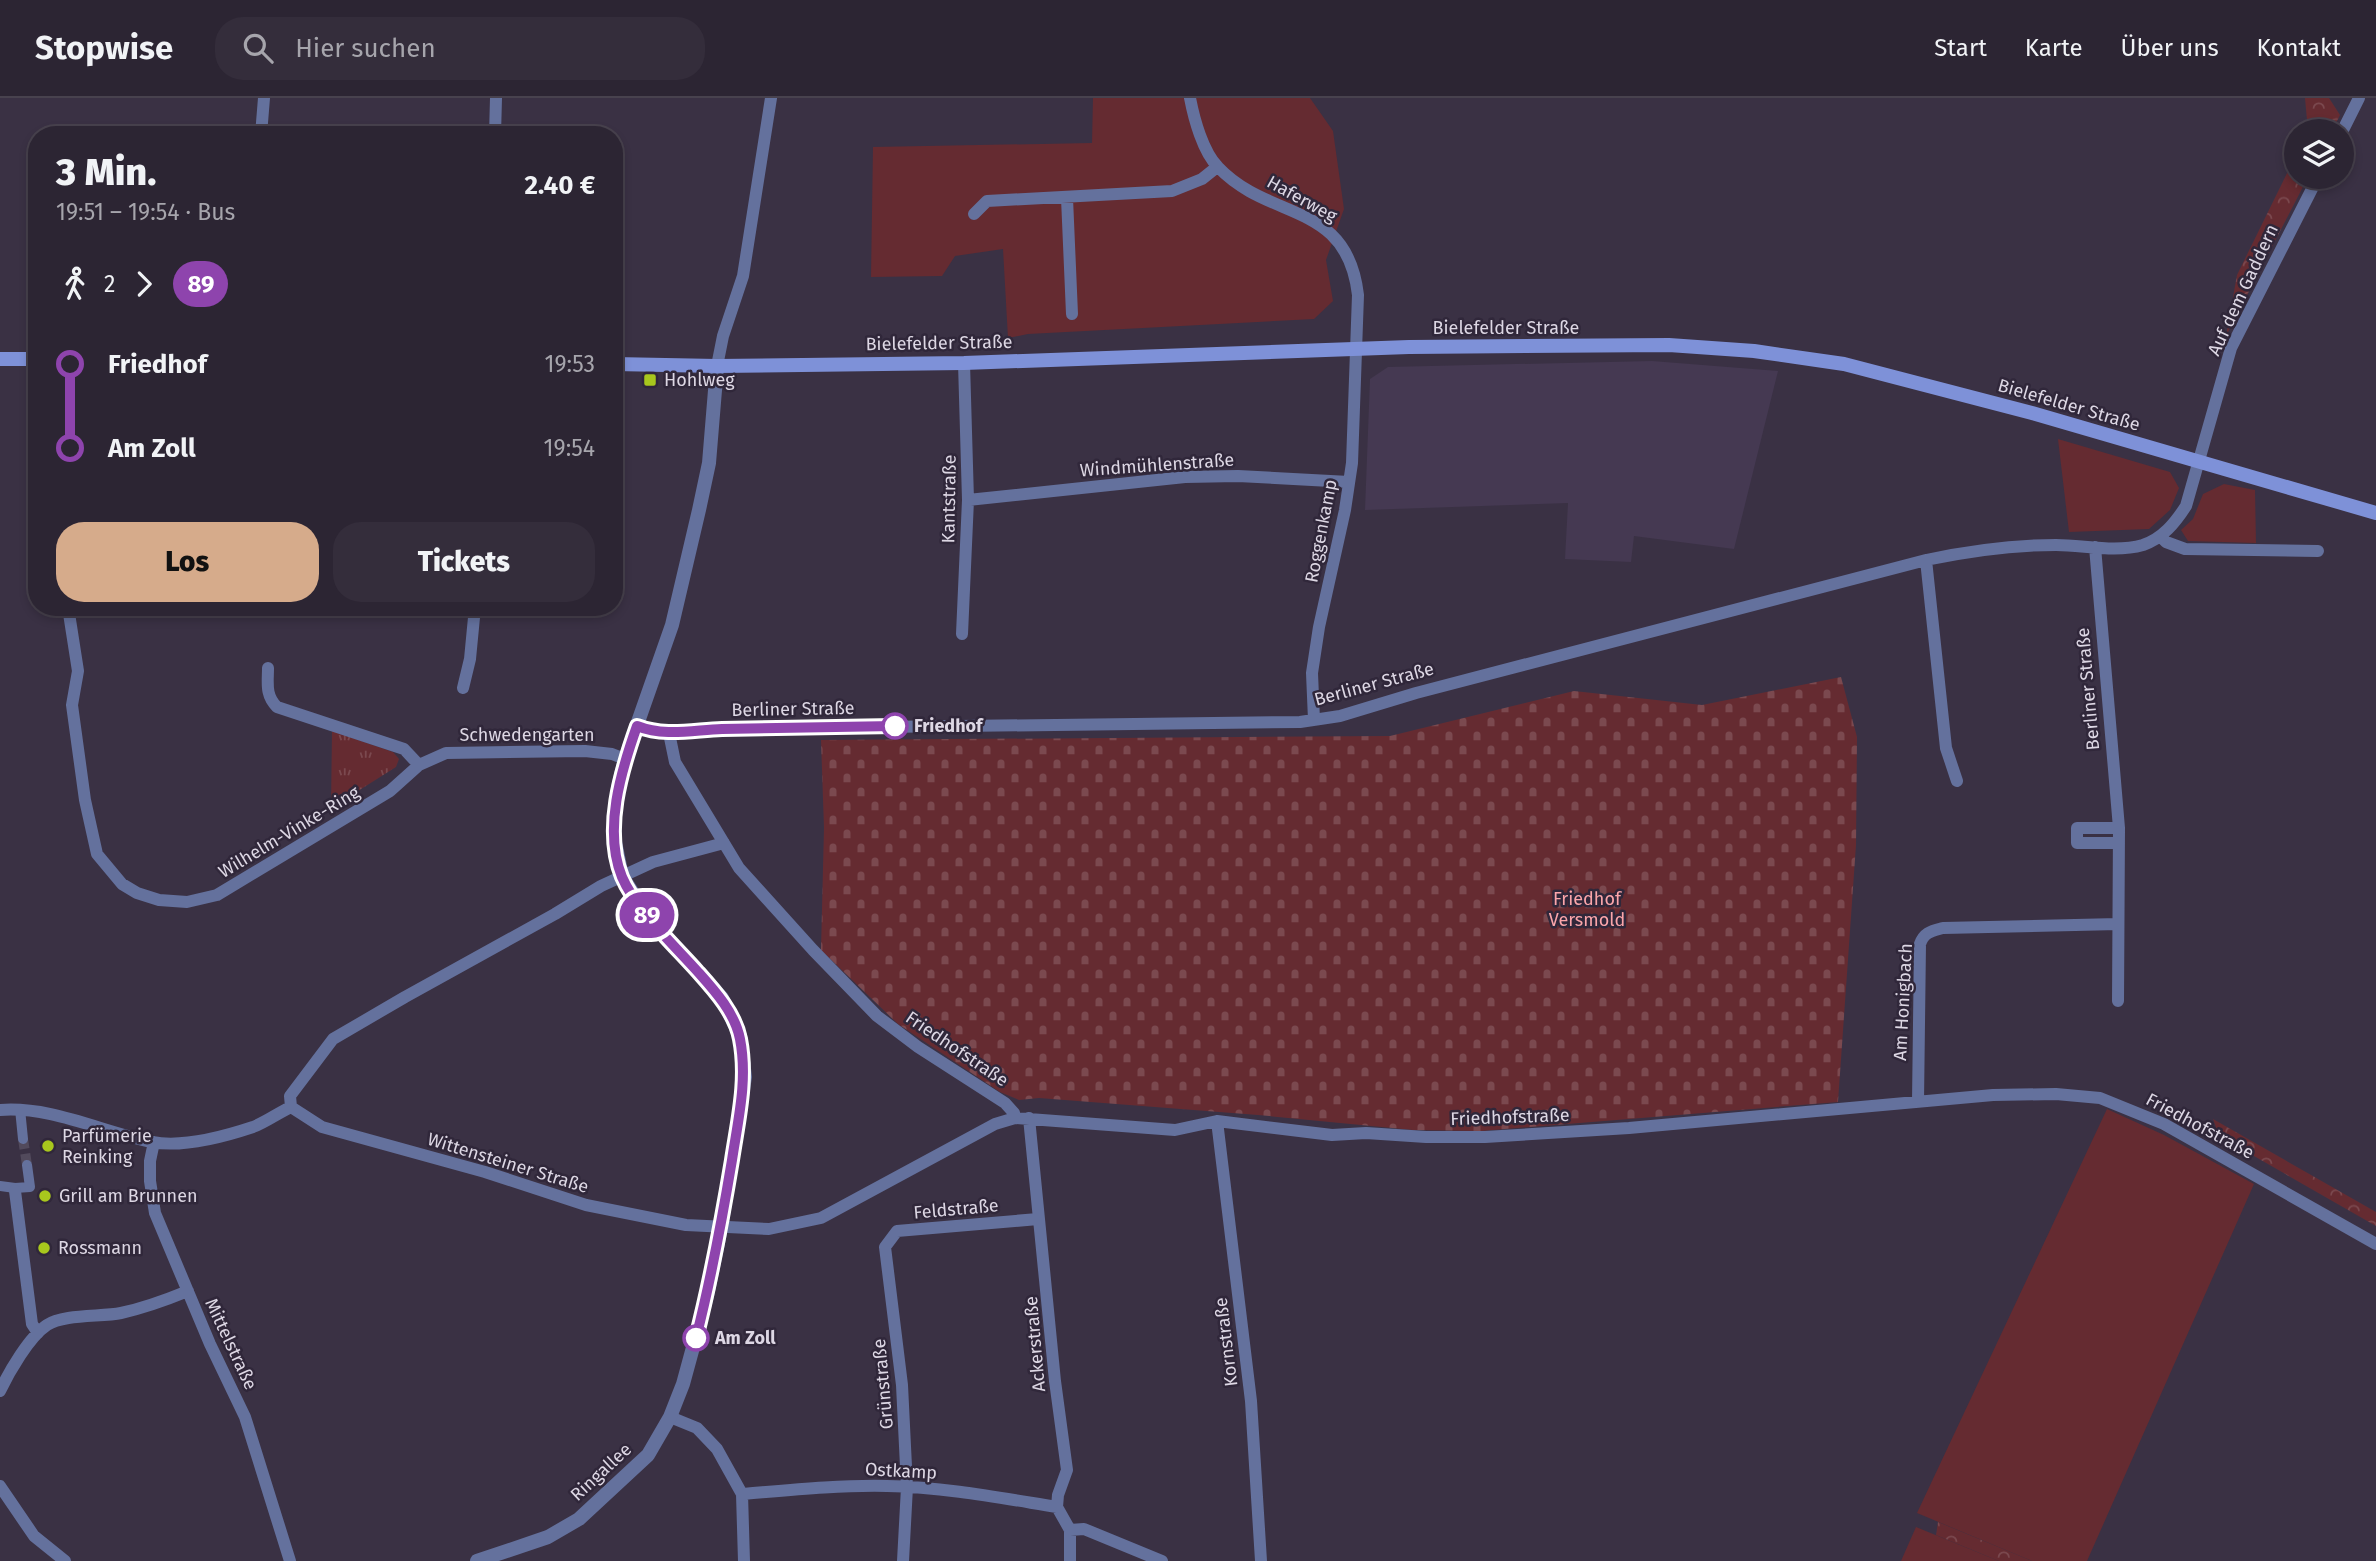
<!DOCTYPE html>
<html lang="de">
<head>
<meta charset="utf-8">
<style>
	:root { --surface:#2c2533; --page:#342d3b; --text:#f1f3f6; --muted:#a6a5ac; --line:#48424e; --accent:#d6ab8b }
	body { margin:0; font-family:"Fira Sans",sans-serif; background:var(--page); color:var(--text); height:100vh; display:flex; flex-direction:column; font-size:26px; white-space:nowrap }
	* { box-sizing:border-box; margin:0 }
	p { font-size:23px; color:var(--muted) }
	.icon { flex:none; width:38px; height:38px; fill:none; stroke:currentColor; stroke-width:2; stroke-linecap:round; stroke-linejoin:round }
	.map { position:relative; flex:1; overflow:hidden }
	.drawer { position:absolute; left:28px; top:28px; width:595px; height:490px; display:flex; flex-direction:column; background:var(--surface); border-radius:28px; box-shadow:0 4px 10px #0003,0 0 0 2px var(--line) }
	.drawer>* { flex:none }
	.badge { padding:0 14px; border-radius:23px; font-size:24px; line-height:46px }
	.buttons { position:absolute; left:2284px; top:21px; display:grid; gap:14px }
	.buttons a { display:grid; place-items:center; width:70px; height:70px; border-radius:50%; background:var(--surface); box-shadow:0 4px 10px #0003,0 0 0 2px var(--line); font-size:35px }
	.map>.badge { position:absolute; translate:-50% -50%; box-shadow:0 0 0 4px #fff }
	.legs { display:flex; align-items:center; gap:10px; height:77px; padding:0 28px; font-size:23px }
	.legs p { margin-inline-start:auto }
	.overview { display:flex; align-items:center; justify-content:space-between; height:119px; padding:0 28px }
	h1 { font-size:38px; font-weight:800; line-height:52px }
	.cta { display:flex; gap:14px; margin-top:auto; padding:14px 28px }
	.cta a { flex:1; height:80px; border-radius:28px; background:var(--accent); color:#111; font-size:28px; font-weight:800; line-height:80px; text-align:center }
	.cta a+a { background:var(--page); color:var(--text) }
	ul { padding:0 28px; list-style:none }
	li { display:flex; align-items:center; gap:24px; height:84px; font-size:26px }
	li i { display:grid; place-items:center; width:10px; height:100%; margin:0 9px; background:currentColor }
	li i::after { content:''; width:18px; height:18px; margin:-9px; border:5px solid; border-radius:50%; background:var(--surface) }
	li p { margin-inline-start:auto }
	li:first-child i { background:linear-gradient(#0000 50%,currentColor 0) }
	li:last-child i { background:linear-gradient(currentColor 50%,#0000 0) }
	header { display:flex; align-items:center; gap:42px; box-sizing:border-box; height:98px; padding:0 35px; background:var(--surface); border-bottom:2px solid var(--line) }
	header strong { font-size:33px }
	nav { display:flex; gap:38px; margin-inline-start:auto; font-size:24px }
	.search { width:490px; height:63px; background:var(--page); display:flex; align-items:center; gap:18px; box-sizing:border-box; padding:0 24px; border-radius:28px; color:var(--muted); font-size:26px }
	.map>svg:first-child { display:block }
	.built { fill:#453952 }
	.green { fill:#652b31 }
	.forest { fill:url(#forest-crowns) }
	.cemetery { fill:url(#cemetery-stones) }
	.park { fill:url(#park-tufts) }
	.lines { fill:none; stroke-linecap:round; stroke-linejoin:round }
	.pedestrian-tunnel { stroke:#524a5c; stroke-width:10; stroke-dasharray:10 5; stroke-linecap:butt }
	.pedestrian { stroke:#64719d; stroke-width:10 }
	.minor { stroke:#64719d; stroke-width:12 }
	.tertiary { stroke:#64719d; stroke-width:14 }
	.secondary { stroke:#7e91d8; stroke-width:14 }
	.line-1-casing { stroke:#fff; stroke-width:16 }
	.line-1 { stroke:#8e44ad; stroke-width:10 }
	.poi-dot { fill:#a8c71d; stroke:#30273a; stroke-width:2.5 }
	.stop-1-dot { fill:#fff; stroke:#8e44ad; stroke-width:3.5 }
	.labels { text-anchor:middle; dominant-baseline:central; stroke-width:5; stroke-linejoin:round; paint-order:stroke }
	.street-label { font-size:18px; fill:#ddd7e4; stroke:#30273a }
	.poi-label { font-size:18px; fill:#ddd7e4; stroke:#30273a; text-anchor:start }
	.stop-label { font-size:18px; font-weight:bold; fill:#ddd7e4; stroke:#30273a; text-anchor:start }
	.park-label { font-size:18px; fill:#fba5aa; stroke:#30273a }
</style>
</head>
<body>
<header>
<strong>Stopwise</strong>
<div class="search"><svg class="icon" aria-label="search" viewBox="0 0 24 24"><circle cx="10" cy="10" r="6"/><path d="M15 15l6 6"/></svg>Hier suchen</div>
<nav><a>Start</a><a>Karte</a><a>Über uns</a><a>Kontakt</a></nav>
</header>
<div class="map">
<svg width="2376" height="1463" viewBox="0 0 2376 1463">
	<defs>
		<pattern id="forest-crowns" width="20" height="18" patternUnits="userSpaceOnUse" patternTransform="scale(1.75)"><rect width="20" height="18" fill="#652b31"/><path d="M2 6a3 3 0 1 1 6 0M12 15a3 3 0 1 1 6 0" fill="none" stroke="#7b494f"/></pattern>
		<pattern id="cemetery-stones" width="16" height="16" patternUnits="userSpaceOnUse" patternTransform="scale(1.75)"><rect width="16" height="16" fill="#652b31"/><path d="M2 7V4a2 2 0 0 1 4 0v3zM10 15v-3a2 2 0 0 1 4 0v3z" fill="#7b494f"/></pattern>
		<pattern id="park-tufts" width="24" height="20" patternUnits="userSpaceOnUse" patternTransform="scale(1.75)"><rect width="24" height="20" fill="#652b31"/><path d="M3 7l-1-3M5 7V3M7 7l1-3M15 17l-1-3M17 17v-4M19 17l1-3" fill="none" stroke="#7b494f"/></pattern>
	</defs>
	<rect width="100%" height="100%" fill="#3a3144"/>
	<path class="built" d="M1652,263L1778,273L1734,451L1634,438L1631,464L1565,461L1568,405L1365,412L1370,281L1388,269Z"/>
	<path class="green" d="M1093,0H1310L1333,33L1344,111L1326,162L1333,203L1314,221L1028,236L1008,240L1003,151L955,158L942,178L871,179L873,49L1092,45Z
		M2058,341L2170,374L2179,390L2170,412L2149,431L2069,434Z
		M2224,386L2255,392L2256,445L2188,443L2181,432L2193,421L2203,396Z
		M2107,1011L2164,1037L2254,1086L2087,1463H2032L1917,1415Z
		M1916,1429L1999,1463H1901Z"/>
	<path class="forest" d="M2305,0H2329L2340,17L2332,33H2308Z
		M2296,57V79H2308L2226,238L2237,177Z
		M2213,1021L2376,1114V1128L2219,1038Z
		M1938,1424L2032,1463H1999L1936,1437Z"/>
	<path class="cemetery" d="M1841,579L1857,639L1856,747L1838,1004L1481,1033L1413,1032L1258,1017L1039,1000L1019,1002L1000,994L898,926L821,852L824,730L821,642L1390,638L1574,593L1702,607Z"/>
	<path class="park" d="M332,633L393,654L399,661L396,669L331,710Z"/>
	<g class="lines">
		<path class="pedestrian-tunnel" d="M23,1041L27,1067"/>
		<path class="pedestrian" d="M20,1011L23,1041
			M0,1088L15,1090L30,1089L27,1067"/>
		<path class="minor" d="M1190,0C1194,21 1203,54 1218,69C1270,124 1347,102 1358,197L1352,365L1345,412L1319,529L1312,575L1314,622
			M2342,34L2359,0
			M261,37L264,0
			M495,37L496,0
			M1067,100L1072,216
			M974,116L987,103L1172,93L1202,81L1217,69
			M717,268L723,238L743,178L771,0
			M968,402L1185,379L1238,378L1349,384
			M2160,438L2166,444L2185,451L2318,453
			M2095,449L2119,730L2118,903
			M1926,462L1946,650L1957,683
			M68,509L78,573L72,607L85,702L97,756L122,786L137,795L159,802L187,804L217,797L390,693L419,667L446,655L585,653L612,656L625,661
			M962,536L968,402L964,265
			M268,570C268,585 265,597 277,609L404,651L419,667
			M463,590L470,561L475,509
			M637,628C662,638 687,634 713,631L1300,624L1340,618L1416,595L1926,462C1969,453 2013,447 2056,447C2084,447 2115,455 2143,447C2163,440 2175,425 2186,408L2231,250L2318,79
			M669,635L675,664L739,770L813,852L877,918L918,949L1005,1005L1014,1015L1015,1020
			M2119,730H2077V745H2119
			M1918,1004L1920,846C1924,834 1932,833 1943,830L2118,826
			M291,1009L322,1029L485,1074L586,1107L686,1127L769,1131L821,1120L995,1026L1015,1020L1175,1032L1217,1023L1332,1037L1366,1035L1426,1039H1485L1629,1030L1993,997L2056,996L2100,1000L2164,1026L2376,1146
			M291,1009L290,998L333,941L405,899L555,816L601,788L653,764L724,745
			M0,1012C52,1008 102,1034 152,1044C183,1050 223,1039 253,1029C266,1024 278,1015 291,1009
			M1029,1020L1055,1283L1067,1372L1058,1397L1057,1409L1070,1432V1463
			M1217,1023L1251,1303L1261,1463
			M154,1044L150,1063V1083L155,1115L210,1246L245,1319L290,1463
			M15,1093L32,1226L38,1235
			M0,1293C9,1274 29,1239 47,1227C63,1216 101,1219 121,1215C144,1210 166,1202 188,1193
			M670,1319L697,1330L717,1351L742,1396L744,1463
			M0,1388L34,1438L65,1463
			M742,1396C790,1392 838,1387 887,1388C944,1389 1001,1400 1057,1409
			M1070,1432L1084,1431L1162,1463
			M903,1463L907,1389L902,1287L885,1149L897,1133L1038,1121"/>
		<path class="tertiary" d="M477,1463L548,1439L579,1421L648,1357L670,1319L683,1286L707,1198L721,1130L745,979L740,938L722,900L648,819L622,778L615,744L614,719L618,690L625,661L672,527L699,412L709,365L717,268"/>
		<path class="secondary" d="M0,261H37
			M614,266L717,268L964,265L1409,249L1669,247L1754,253L1844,266L2032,315L2376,415"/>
	</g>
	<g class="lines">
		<g class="line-1-casing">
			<path id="line-1" d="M696,1240C711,1181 722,1122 732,1062C738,1022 748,982 740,941C735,915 715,893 698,874C674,847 636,812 622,779C603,732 621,673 637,628C665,639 693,632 722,631C780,630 838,629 895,628"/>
		</g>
		<use href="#line-1" class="line-1"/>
	</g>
	<g class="poi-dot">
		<rect x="643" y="275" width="14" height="14" rx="3.5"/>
		<circle cx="48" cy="1048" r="7"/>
		<circle cx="45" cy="1098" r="7"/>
		<circle cx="44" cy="1150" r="7"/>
	</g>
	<g class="stop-1-dot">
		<circle cx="895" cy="628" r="12"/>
		<circle cx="696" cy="1240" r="12"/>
	</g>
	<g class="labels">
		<g class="street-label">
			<text transform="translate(1302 101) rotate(29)">Haferweg</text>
			<text transform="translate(2243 192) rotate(-65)">Auf dem Gaddern</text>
			<text x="1506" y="230">Bielefelder Straße</text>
			<text transform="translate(939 245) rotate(-1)">Bielefelder Straße</text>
			<text transform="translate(2069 307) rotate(16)">Bielefelder Straße</text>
			<text transform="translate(1157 367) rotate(-4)">Windmühlenstraße</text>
			<text transform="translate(949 401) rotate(-89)">Kantstraße</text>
			<text transform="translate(1321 433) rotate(-79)">Roggenkamp</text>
			<text transform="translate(1374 586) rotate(-15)">Berliner Straße</text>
			<text transform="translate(2088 591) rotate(-95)">Berliner Straße</text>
			<text transform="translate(793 611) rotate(-1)">Berliner Straße</text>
			<text x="527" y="637">Schwedengarten</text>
			<text transform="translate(289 734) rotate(-31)">Wilhelm-Vinke-Ring</text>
			<text transform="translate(1903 904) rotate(-87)">Am Honigbach</text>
			<text transform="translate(957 951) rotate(34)">Friedhofstraße</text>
			<text transform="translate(1510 1019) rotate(-2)">Friedhofstraße</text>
			<text transform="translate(2200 1028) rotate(28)">Friedhofstraße</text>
			<text transform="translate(508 1065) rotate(17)">Wittensteiner Straße</text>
			<text transform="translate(956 1111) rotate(-5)">Feldstraße</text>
			<text transform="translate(1226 1244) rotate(-97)">Kornstraße</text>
			<text transform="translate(231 1246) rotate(65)">Mittelstraße</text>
			<text transform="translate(1035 1246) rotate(-95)">Ackerstraße</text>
			<text transform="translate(883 1286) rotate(-95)">Grünstraße</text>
			<text transform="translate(901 1373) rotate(3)">Ostkamp</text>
			<text transform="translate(601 1374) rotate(-43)">Ringallee</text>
		</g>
		<g class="poi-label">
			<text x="664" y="282">Hohlweg</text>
			<text x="62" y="1038">Parfümerie<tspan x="62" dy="21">Reinking</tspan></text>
			<text x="59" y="1098">Grill am Brunnen</text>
			<text x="58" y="1150">Rossmann</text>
		</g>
		<g class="stop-label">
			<text x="914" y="628">Friedhof</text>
			<text x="715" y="1240">Am Zoll</text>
		</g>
		<g class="park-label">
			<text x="1587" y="801">Friedhof<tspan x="1587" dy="21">Versmold</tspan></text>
		</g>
	</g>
</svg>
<div class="buttons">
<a><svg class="icon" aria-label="layers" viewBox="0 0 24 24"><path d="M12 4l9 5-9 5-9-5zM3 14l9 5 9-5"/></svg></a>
</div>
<b class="badge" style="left:647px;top:817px;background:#8e44ad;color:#fff">89</b>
<section class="drawer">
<div class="overview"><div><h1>3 Min.</h1><p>19:51 – 19:54 · Bus</p></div><b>2.40 €</b></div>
<div class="legs"><svg class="icon" aria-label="walk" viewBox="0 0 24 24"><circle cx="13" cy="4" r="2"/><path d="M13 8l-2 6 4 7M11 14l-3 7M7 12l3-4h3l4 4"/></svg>2<svg class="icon" aria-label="forward" viewBox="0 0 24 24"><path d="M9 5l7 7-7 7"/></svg><b class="badge" style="background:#8e44ad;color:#fff">89</b></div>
<ul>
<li><i style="color:#8e44ad"></i><b>Friedhof</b><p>19:53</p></li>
<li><i style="color:#8e44ad"></i><b>Am Zoll</b><p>19:54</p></li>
</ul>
<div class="cta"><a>Los</a><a>Tickets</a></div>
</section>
</div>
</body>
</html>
